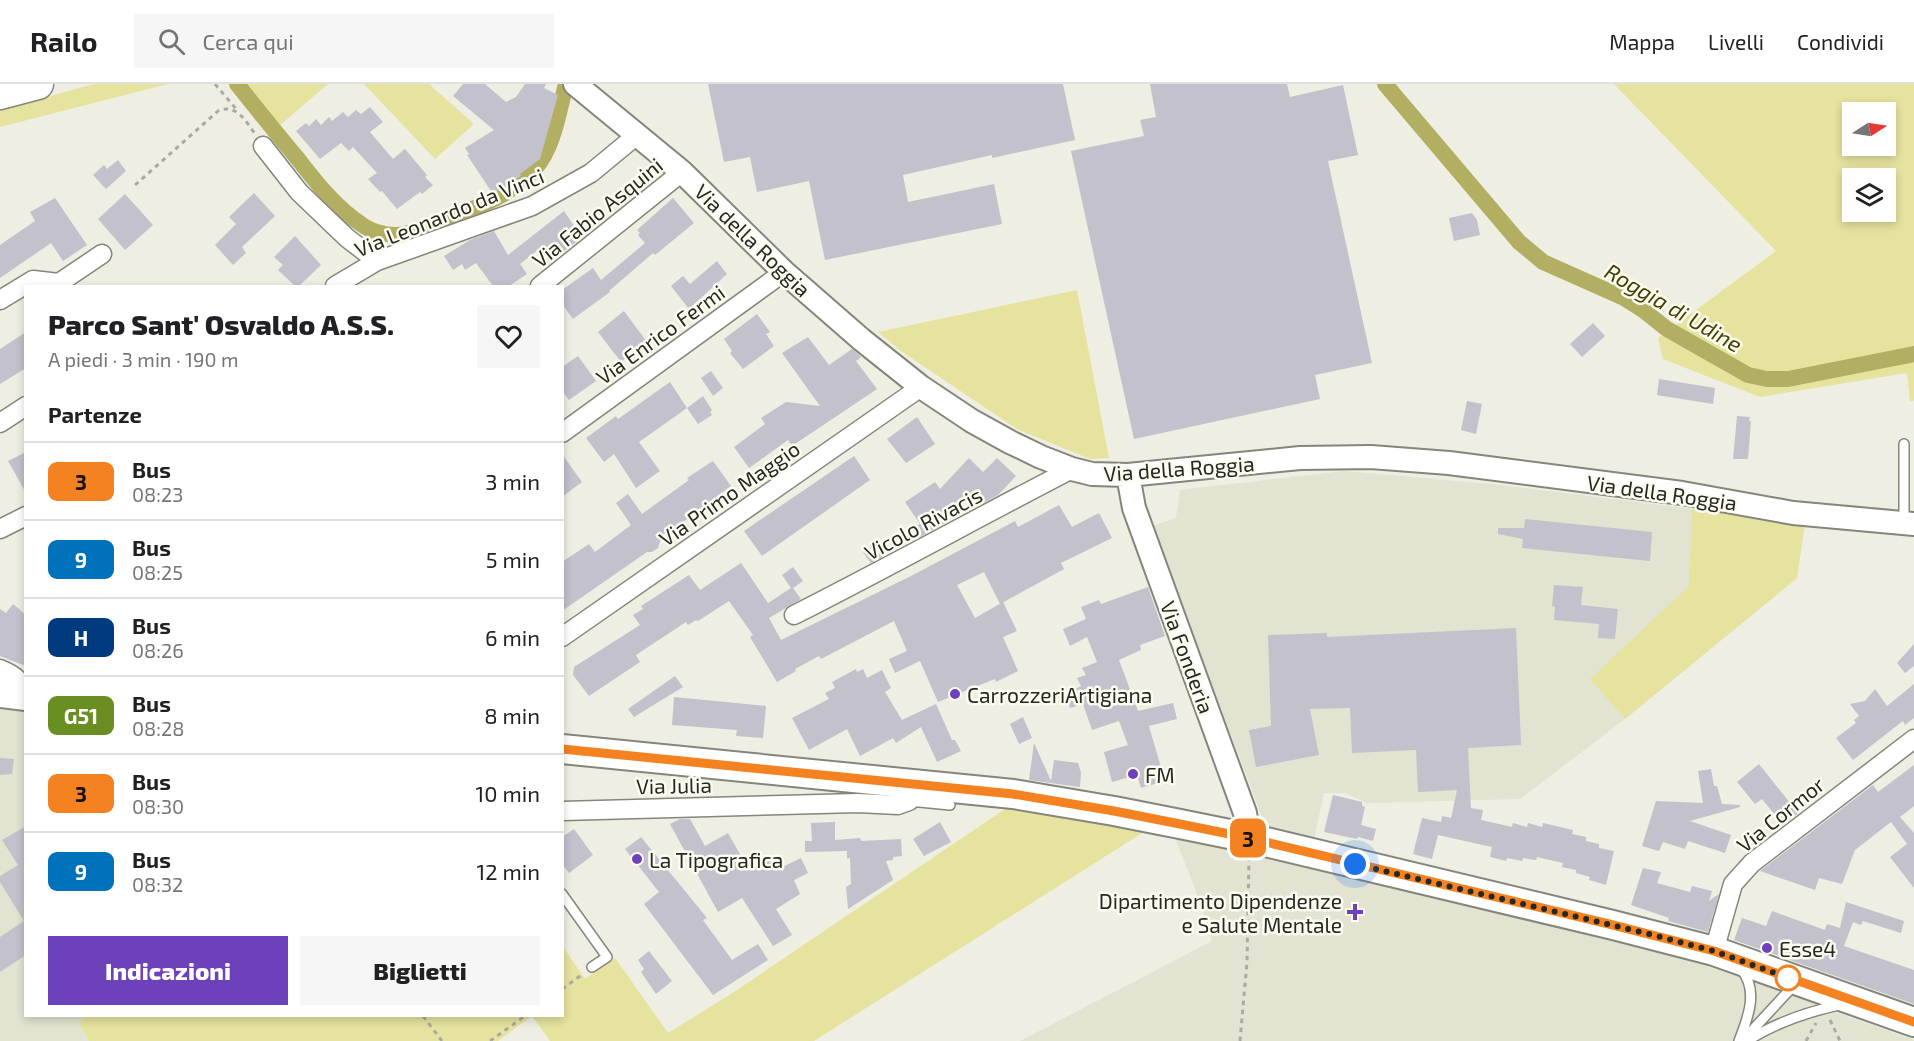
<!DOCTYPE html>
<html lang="it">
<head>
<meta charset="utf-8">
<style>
	:root { --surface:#fff; --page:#f6f6f6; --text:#202124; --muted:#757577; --line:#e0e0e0; --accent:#6c41b9 }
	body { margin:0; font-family:"Exo 2",sans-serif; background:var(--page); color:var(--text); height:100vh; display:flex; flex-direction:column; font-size:22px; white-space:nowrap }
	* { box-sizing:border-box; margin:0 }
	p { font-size:20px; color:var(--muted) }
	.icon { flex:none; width:33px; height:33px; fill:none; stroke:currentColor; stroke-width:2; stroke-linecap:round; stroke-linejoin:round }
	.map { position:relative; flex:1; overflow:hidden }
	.drawer { position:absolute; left:24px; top:201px; width:540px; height:732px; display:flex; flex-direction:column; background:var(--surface); border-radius:0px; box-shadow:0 3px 9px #0003 }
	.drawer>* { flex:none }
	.badge { padding:0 12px; border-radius:9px; font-size:21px; line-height:39px }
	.needle { width:39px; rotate:78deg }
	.controls { position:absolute; left:1842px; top:18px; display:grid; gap:12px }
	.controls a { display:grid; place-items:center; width:54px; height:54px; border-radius:0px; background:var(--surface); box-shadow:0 3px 9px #0003; font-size:30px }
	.you { position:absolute; width:30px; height:30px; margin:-15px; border:4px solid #fff; border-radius:50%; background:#1a73e8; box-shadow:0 0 0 9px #1a73e833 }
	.map>.badge { position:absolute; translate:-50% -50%; box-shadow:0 0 0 3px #fff }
	h2 { padding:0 24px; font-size:22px; line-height:54px }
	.round { display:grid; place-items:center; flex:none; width:63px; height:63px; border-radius:0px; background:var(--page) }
	.headline { display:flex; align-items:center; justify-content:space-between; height:102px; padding:0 24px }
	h1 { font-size:28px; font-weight:800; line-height:45px }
	.button { display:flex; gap:12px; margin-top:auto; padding:12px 24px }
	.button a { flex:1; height:69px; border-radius:0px; background:var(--accent); color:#fff; font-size:24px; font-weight:800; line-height:69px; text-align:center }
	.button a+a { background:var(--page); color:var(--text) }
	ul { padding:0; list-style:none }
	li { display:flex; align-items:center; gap:18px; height:78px; padding:0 24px; border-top:2px solid var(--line) }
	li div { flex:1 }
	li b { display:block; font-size:22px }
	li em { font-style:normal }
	li .badge { min-width:66px; font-weight:700; text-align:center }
	header { display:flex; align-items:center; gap:36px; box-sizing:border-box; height:84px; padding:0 30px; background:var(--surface); border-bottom:2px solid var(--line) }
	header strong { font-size:28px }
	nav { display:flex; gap:33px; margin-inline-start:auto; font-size:21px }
	.search { width:420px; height:54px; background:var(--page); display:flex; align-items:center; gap:15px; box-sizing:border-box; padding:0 21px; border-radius:0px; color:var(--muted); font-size:22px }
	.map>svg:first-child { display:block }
	.built { fill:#e3e3d1 }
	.green { fill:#e6e39f; fill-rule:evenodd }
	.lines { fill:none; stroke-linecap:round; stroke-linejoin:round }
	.canal { stroke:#b2af63; stroke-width:16 }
	.building { fill:#c3c1cb }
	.service-casing { stroke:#85857b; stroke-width:12 }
	.minor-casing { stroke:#85857b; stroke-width:21 }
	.tertiary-casing { stroke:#85857b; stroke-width:26 }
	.primary-casing { stroke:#85857b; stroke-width:32 }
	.trunk-casing { stroke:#85857b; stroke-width:33 }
	.path { stroke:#aaaaa2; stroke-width:3; stroke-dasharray:4.5 4.5; stroke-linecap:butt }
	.service { stroke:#fff; stroke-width:9 }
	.minor { stroke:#fff; stroke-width:18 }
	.tertiary { stroke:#fff; stroke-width:22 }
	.primary { stroke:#fff; stroke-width:28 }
	.trunk { stroke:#fff; stroke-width:30 }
	.line-casing { stroke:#fff; stroke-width:14 }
	.line { stroke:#f58220; stroke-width:9 }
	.walk { stroke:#272723; stroke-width:6; stroke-dasharray:0 10.8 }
	.poi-dot { fill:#6c41b9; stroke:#fbfbf0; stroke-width:2 }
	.stop-dot { fill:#fff; stroke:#f58220; stroke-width:3 }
	.labels { text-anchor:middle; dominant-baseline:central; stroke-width:5; stroke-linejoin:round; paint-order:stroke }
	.street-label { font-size:21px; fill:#272723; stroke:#fbfbf0 }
	.poi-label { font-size:21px; fill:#272723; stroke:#fbfbf0; text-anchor:start }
	.water-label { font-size:22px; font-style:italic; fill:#434001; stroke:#fbfbf0 }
</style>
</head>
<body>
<header>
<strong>Railo</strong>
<div class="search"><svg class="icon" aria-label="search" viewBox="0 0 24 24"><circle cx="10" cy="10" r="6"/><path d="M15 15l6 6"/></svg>Cerca qui</div>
<nav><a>Mappa</a><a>Livelli</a><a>Condividi</a></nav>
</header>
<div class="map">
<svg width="1914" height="957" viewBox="0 0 1914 957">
	<rect width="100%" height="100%" fill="#eeeee3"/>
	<path class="built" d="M1344,387L1491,400L1805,439L1797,494L1625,635L1520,715L1367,719L1345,709H1324L1314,755L1267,746L1152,442L1176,434L1180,406Z
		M0,623L25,626L26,932H89L78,938L89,957H0Z
		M1173,749L1642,861L1788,908L1824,924L1914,956V957H1020L1212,857L1193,799Z"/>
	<path class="green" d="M94,0H168L0,43V26Z
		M246,0H328L278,43Z
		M364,0H429L474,40L435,75Z
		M1614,0H1914V317H1910L1907,289L1760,313L1663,275L1658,254L1776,167ZM1852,28H1886V62H1852ZM1852,94H1886V128H1852Z
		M1077,206L1109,374L1090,375L1017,345L901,267L878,248Z
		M1692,425L1805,439L1797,494L1625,635L1590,595L1689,502Z
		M1008,723L1150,744L814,957H550L532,932L498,957H89L78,938L89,932H562L563,863L585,895L615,874L668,949L728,912Z"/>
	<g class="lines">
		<path class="canal" d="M237,0C257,25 277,50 298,75C316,98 336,124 361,140C370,147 384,151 396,151C411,151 425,143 439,138C472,125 510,113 535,85C554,63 559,27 566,0
			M1385,0L1519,158L1543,178L1624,214L1643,226L1667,245L1748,291L1767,295H1788L1914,270"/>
	</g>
	<path class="building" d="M463,0H485L506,18L516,13L525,0H546L544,4L558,11L540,75L520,90L521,92L493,110L467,71L469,70L465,64L494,46L453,12Z
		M708,0H1063L1075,56L992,74V71L903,91L908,118L994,100L1002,140L825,176L809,97L757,108L750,73L724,78Z
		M1150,0H1287L1290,13L1343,1L1358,71L1328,77L1372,279L1315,291L1320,315L1134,355L1071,67L1144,52L1140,36L1156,33Z
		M370,23L383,38L370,48L393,75L405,65L427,91L425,93L433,101L422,110L420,108L397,125L382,107L380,108L368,95L377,89L353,63L349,67L341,59L320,75L296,47L306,39L309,42L316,35L321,41L329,33L332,37L343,28L348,33L356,26L361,30Z
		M118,76L126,87L106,105L93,91L104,81L107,85Z
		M254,109L275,132L242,163L246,169L233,181L215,161L236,140L229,133Z
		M125,110L153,141L125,166L98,135Z
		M55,114L87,161L63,177L51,159L0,194V161L35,137L30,128Z
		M673,114L694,139L655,171L653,169L609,207L610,208L573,235L562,220V206L593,184L601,196L645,159L638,151L640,149L637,146Z
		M564,127L582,154L549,178L539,165L520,180L527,190L509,202H493L476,179L465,186L462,180L453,186L444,172L470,156L494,147L508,171Z
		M1472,129L1477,136L1480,151L1454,157L1449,134Z
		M295,152L321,181L299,202H295L278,186L283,181L274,173Z
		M717,177L727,190L689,225L671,202L683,192L690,200Z
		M624,227L647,258L621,278L598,248Z
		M757,230L770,248L766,250L774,262L743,285L730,269L732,267L724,255Z
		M1593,239L1605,252L1582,273L1570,260Z
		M26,248V284L0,300V265Z
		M808,253L829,281L852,265L861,273L856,277L877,305L792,362L788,356L749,384L734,363L765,340L761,334L786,318L820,322L782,269Z
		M578,272L596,297L569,316L562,307V283Z
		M711,287L723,304L713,312L701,294Z
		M1659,295L1715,304L1713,320L1657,311Z
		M670,298L687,324L639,358L660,387L636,404L614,370L604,378L586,354L616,332L618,335Z
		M703,312L712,326L710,328L712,331L698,340L687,324Z
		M1467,317L1482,320L1476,350L1461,346Z
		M1737,332L1750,333L1749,337H1751L1748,375H1733Z
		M917,333L935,360L906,379L887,355Z
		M26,368V409L8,377Z
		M562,370L582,398L562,413Z
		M854,372L870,396L762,472L744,447Z
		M969,374L983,388L997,374L1016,392L998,411L974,424L967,416L941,434L945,439L918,454L912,445L920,440L905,418L935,398L940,405Z
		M713,377L731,402L693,430L694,431L662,451L658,464L652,468H647L562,527V478L589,460L595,468L631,441L616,419L628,410L642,430L689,396L687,394Z
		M1059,421L1072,443L1099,429L1112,454L1061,479L1064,485L1000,520L984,488L957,501L975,534L1003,518L1017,547L1003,553L1018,587L996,598L995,595L938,618L920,577L895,589L889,575L907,567L894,537L821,575L819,572L795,585L796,587L777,598L750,553L753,551L729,517L698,537L696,536L688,541L686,538L636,571L640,578L589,612L573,591L574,583L640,541L633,531L643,525L641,522L689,491L700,506L741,479L768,519L791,504L782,491L793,483L803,497L793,504L801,515L769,534L781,556L913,491L1015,437L1018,443Z
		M1525,435L1652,448L1650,477L1522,464L1523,455L1498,450V444H1524Z
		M876,460L884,472L871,479L863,468Z
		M1554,501L1583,503L1581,521L1618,525L1615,555L1598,554L1599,540L1554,536L1555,523L1552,522Z
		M1148,503L1165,552L1140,561L1141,566L1119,576L1138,627L1173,619L1177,635L1149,642L1165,697L1141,704L1137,691L1112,698L1104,668L1128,661L1119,637L1092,646L1083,620L1070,624L1066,610L1081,602L1077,594L1086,591L1082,584L1097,578L1087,553L1070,562L1063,545L1086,535L1081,523L1099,516L1101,520Z
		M13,520L26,531V582L0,572V525L6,529Z
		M1516,544L1521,661L1468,664L1471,724L1483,726L1481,736L1512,743L1513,739L1527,743L1528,739L1542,743L1543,739L1573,746L1572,750L1586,753V757L1599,760V764L1614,767L1606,801L1589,796L1590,793L1576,789V786L1562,783L1563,779L1537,773L1536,776L1523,774L1522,777L1507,774L1506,777L1490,773L1492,763L1438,751L1432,775L1413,770L1422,734L1441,738L1442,732L1451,734L1457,706L1418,708L1416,666L1352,669L1350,624L1310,625L1319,671L1256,683L1249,646L1271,642L1268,551L1327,549V553Z
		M1914,560V582L1905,589L1897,579Z
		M856,585L857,588L863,585L867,594L882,586L891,604L885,608L902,636L936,620L952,656H955L961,667L937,678L921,643L896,659L893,654L860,672L847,645L809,666L792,634L829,615L825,609L835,604L832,598Z
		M675,592L683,603L634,633L628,625Z
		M1914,600V634L1905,641L1903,637L1853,676L1836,654L1856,639L1854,636L1859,632L1850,620L1865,617L1875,605L1887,622Z
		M674,613L766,622L763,654L736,652L737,646L672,641Z
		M1023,633L1032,654L1019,660L1010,640Z
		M1034,659L1051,697L1054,676L1078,679L1081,689L1080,703L1029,696Z
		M0,674L14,675L12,690L0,691Z
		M1759,680L1798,729L1783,741L1762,715L1755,720L1737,698Z
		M1914,681V722L1900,733L1914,749V804L1890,773L1907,760L1891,738L1855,766L1842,800L1819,794L1815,806L1760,787L1873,701L1878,708Z
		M1711,685L1714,702H1717L1722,720L1740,721V723L1690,737L1731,751L1725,769L1688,757L1685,765L1663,758L1659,767L1642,762L1656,717L1703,719L1698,687Z
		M1333,711L1362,718V722L1365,723L1361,741L1376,745L1373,757L1358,753L1357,755L1324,748Z
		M680,735H690L705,762L728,749L749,786L771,776L776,786L801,774L808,789L794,796L800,810L776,825L792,851L773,862L742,814L718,828L670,740Z
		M835,738V756L860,754L861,757L901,755L902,772L893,773V776L886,777L893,796L848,825L846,803L851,800L850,774L847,775V767L805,768V757H812L811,739Z
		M940,738L951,758L924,772L913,755Z
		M26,742V871L0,888V853L24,837L0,798V792L18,781L2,756Z
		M574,745L593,771L569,789L562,780V753Z
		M641,753L707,834L703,836L732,876L758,860L768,876L713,911L644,820L659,808L625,765Z
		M1643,784L1661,788L1657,799L1690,808L1692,802L1712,807L1709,817L1719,810L1708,848L1668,837L1669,834L1631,821Z
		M1846,818L1904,837L1901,849L1863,837L1861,841L1853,838L1844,862L1914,886V920L1734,856L1742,834L1766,842L1772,827L1825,846L1827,840L1840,844Z
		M649,867L672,897L656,910L641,888L644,885L638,876Z"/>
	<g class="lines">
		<g class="service-casing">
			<path id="service" d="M1904,360V439
				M909,717L950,721
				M562,810L607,873L592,883
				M1746,953L1796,899
				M1739,957C1748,934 1759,906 1741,885
				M1747,957C1775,939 1807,928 1839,921"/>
		</g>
		<g class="minor-casing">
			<path id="minor" d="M263,62L299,108L347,154L377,177
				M335,202L377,177L532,122L591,89L637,51
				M540,202L682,88
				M0,216L33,196L59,199L102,170
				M0,339L26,322
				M562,349L784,188
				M0,445L26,432
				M794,531C887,484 979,433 1072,385
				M562,553L921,303
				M0,585C17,592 19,595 24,612
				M562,727L858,719L898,721L909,717L912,699
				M1714,867L1733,800L1752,779L1914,655"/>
		</g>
		<g class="tertiary-casing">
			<path id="tertiary" d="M575,0L682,88L784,188L862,256L921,303L972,337L1010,358L1041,373L1072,385L1092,390L1128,391L1300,374L1371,373L1449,379L1682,409L1793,429L1914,440
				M1128,391L1134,424L1245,729L1249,754"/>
		</g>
		<g class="primary-casing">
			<path id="primary" d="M0,609L26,612
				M562,665L1013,710L1114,727L1180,740L1249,754L1613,841L1714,867L1914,938"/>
		</g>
		<g class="trunk-casing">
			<path id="trunk" d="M0,10L38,0"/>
		</g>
		<path class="path" d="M215,0L237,26
			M135,101L218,27C236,19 246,37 255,50
			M562,905L583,890
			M423,932L442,957
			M1830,936L1840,957
			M490,957L525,932
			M1240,957L1247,878L1249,776
			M1806,957L1816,939"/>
		<use href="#service" class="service"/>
		<use href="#minor" class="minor"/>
		<use href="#tertiary" class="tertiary"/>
		<use href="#primary" class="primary"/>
		<use href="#trunk" class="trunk"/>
	</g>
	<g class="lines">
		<g class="line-casing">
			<path id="line" d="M562,665L1013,710L1114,727L1180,740L1249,754L1613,841L1714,867L1914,938"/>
		</g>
		<use href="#line" class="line"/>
		<path class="walk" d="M1355,780L1653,851L1714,867L1797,897L1788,894"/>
	</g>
	<g class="poi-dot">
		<circle cx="955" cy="610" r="6"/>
		<circle cx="1133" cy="690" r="6"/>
		<circle cx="637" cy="775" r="6"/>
		<path d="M1352 819h6v6h6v6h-6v6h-6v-6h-6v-6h6z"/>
		<circle cx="1767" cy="864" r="6"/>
	</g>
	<circle class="stop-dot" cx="1788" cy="894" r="12"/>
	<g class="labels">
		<g class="street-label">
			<text transform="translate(449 128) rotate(-22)">Via Leonardo da Vinci</text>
			<text transform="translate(597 128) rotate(-39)">Via Fabio Asquini</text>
			<text transform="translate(753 156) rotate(44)">Via della Roggia</text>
			<text transform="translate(660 250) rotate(-36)">Via Enrico Fermi</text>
			<text transform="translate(1179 384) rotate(-4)">Via della Roggia</text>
			<text transform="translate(1662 408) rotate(8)">Via della Roggia</text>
			<text transform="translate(729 409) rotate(-35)">Via Primo Maggio</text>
			<text transform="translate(923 439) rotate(-28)">Vicolo Rivacis</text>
			<text transform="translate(1188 573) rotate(70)">Via Fonderia</text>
			<text transform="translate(674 701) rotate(-1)">Via Julia</text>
			<text transform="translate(1780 730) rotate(-39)">Via Cormor</text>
		</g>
		<g class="poi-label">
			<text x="967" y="610">CarrozzeriArtigiana</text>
			<text x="1145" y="690">FM</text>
			<text x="649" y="775">La Tipografica</text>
			<text x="1342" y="816" text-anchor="end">Dipartimento Dipendenze<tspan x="1342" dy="24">e Salute Mentale</tspan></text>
			<text x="1779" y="864">Esse4</text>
		</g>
		<g class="water-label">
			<text transform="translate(1674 223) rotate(30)">Roggia di Udine</text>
		</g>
	</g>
</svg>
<div class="controls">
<a><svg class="needle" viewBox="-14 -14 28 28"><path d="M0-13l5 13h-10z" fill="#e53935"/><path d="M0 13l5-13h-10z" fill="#757577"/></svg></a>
<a><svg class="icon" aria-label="layers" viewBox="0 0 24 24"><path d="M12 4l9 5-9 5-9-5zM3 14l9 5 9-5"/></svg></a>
</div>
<div class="you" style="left:1355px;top:780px"></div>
<b class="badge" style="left:1248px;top:754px;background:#f58220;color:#111">3</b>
<section class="drawer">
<div class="headline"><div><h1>Parco Sant' Osvaldo A.S.S.</h1><p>A piedi · 3 min · 190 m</p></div><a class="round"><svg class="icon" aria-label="heart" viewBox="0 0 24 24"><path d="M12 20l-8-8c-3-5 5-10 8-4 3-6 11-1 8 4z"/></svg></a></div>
<h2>Partenze</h2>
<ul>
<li><span class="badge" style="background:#f58220;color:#111">3</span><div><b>Bus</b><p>08:23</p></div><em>3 min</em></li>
<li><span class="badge" style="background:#0072bc;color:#fff">9</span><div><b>Bus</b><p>08:25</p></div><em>5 min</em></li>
<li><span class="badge" style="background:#003b80;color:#fff">H</span><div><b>Bus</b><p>08:26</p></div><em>6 min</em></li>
<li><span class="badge" style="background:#6b8e23;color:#fff">G51</span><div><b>Bus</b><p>08:28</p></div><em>8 min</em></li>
<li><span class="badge" style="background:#f58220;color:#111">3</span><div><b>Bus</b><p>08:30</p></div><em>10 min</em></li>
<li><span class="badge" style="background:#0072bc;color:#fff">9</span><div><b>Bus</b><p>08:32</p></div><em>12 min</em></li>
</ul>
<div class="button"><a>Indicazioni</a><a>Biglietti</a></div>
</section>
</div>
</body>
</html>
